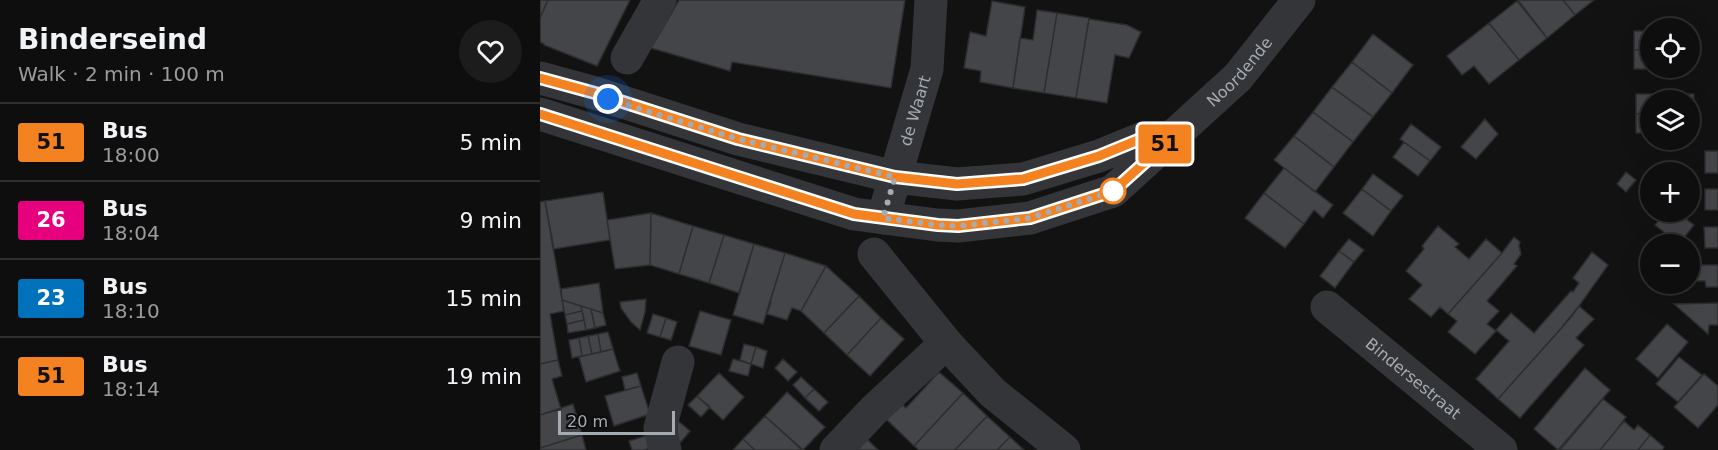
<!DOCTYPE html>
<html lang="en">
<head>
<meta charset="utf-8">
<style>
	:root { --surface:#0e0e0e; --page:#1c1c1c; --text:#f1f3f6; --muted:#9b9c9e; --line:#2e2e2e }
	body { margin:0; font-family:"DejaVu Sans",sans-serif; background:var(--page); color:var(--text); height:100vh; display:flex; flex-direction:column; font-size:22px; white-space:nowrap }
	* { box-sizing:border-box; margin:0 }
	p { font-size:20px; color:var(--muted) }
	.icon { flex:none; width:33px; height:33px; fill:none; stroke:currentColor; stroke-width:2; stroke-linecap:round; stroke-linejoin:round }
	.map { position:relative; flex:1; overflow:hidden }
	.drawer { display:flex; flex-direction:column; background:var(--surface); width:540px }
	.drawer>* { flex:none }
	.badge { padding:0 12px; border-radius:4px; font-size:21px; line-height:39px }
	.tools { position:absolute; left:1100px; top:18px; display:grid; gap:12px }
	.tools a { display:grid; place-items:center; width:60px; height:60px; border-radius:50%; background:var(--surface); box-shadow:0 6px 24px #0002,0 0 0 2px var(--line); font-size:30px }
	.scale { position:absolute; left:18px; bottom:15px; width:117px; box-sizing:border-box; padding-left:6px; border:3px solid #a5abb2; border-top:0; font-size:16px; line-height:21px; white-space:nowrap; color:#a5abb2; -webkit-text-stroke:4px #0d0d0e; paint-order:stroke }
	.you { position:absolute; width:30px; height:30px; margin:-15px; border:4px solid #fff; border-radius:50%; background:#1a73e8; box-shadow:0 0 0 9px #1a73e833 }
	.map>.badge { position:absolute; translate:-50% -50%; box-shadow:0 0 0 3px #fff }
	.round { display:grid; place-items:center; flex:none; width:63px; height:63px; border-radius:32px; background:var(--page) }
	.head { display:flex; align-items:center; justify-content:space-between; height:102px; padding:0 18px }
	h1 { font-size:28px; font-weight:700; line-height:45px }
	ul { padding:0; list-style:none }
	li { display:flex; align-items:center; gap:18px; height:78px; padding:0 18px; border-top:2px solid var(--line) }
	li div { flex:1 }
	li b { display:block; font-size:22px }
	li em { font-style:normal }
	li .badge { min-width:66px; font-weight:700; text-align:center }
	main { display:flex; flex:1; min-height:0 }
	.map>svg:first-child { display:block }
	.building { fill:#444548; stroke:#2c2d2f; stroke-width:1.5 }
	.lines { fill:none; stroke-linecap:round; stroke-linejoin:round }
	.minor { stroke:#343538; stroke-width:33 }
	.tertiary { stroke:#343538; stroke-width:33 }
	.line-casing { stroke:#fff; stroke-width:14 }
	.line { stroke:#f58220; stroke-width:9 }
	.walk { stroke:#a5abb2; stroke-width:6; stroke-dasharray:0 10.8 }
	.stop-dot { fill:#fff; stroke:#f58220; stroke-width:3 }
	.labels { text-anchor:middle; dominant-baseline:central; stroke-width:5; stroke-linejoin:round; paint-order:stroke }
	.street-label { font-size:16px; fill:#a5abb2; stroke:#0d0d0e }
</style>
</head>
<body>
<main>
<section class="drawer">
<div class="head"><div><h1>Binderseind</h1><p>Walk · 2 min · 100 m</p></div><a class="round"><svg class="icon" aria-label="heart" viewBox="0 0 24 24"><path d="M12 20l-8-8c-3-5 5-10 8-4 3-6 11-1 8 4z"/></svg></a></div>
<ul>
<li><span class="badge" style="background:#f58220;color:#111">51</span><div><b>Bus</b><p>18:00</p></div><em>5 min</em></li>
<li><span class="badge" style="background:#e6007e;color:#fff">26</span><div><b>Bus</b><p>18:04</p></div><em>9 min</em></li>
<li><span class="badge" style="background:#0072bc;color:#fff">23</span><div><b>Bus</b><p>18:10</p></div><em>15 min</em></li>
<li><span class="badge" style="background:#f58220;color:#111">51</span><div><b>Bus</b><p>18:14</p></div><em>19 min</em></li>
</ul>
</section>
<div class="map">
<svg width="1178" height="450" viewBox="0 0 1178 450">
	<rect width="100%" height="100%" fill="#121213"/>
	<path class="building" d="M0,0H8L0,18Z
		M8,0H90L57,66L4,45V44L0,42V18Z
		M139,0H365L351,88L192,62L190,71L111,48Z
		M978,0H1023L1035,15L1007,38Z
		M1023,0H1054L1035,15Z
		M452,1L485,7L473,88L440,82L441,71L424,68L430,32L446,36Z
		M977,1L1007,38L979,60L949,23Z
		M497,10L517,13L504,93L473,88L480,38L493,40Z
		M517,13L549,18L536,98L504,93Z
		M549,19L587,25L601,32L589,58L575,55L567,103L536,98Z
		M949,23L979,60L949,84L934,66L922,75L907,56Z
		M1094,31H1110V50H1094Z
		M833,34L873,65L852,93L812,62Z
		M1094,50H1110V68H1113V69H1094Z
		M812,62L852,93L833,117L792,87Z
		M792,87L833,117L813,142L773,112Z
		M1096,94H1114V100H1110V113L1096,114Z
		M1121,94H1154V114H1149V100H1121Z
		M773,112L813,142L794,167L754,136Z
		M1110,113V133H1096V114Z
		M945,119L958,134L936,159L921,147Z
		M871,124L901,147L890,161L860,139Z
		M754,136L794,167L775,192L734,160Z
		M864,142L890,161L878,176L853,157Z
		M1165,151H1178V173H1165Z
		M744,168L793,205L783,218L774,210L764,224L724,193Z
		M1086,172L1096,180L1086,192L1077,184Z
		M833,174L863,196L851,211L822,189Z
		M822,189L851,211L833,236L803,213Z
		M1165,189H1178V210H1165Z
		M63,192L70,240L14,249L5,201Z
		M724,193L764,224L745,248L705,218Z
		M5,201L24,311L10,314L18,360L0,364V202Z
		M1125,212H1136L1154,225L1139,244L1115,225Z
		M111,213L153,226L139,274L110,265Z
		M111,213L110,265L75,269L67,220Z
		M153,226L184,235L169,283L139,274Z
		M898,226L919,244L915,247L929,259L946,239L962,253L908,314L900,307L891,317L869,299L882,285L866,271L884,249L882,246Z
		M1164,227H1178V248H1165Z
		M184,235L214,244L199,293L169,283Z
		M974,237L980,242L979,246L981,254L974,264L977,266L947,301L959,311L947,324L956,331L935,354L908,332L917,321L908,314L962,253Z
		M809,239L824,250L814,262L799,251Z
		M214,244L245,253L223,324L193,315Z
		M799,251L814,262L795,288L780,276Z
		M1052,252L1068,265L1032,316L958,399L936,379L969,341L956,330L971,313L994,333L1031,291L1033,292L1039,283L1033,278Z
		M245,253L286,266L261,311L252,308L247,320L227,314L231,302H230Z
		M1152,265H1178V287H1166L1165,281H1152Z
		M286,266L319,296L284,333L261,311Z
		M59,283L63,313L22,300L21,289Z
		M319,296L341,318L307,355L284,333Z
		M106,299L105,312L100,330L91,322L81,308L80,302Z
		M22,300L41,306L42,311L25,315Z
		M1178,303V325H1169L1168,334L1134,304Z
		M41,306L51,309L55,328L46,330Z
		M1039,306L1054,319L1036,338L1044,345L980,418L958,399L1018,332Z
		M51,309L63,313L66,325L55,328Z
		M42,311L44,320L27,324L25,315Z
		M160,311L191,320L181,355L149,346Z
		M113,314L126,318L120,337L107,333Z
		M126,318L137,322L131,340L120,337Z
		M341,318L364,339L330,376L307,355Z
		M44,320L46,330L28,333L27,324Z
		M1127,324L1148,342L1118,378L1096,359Z
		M68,332L73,349L61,352L58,334Z
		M58,334L61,352L52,354L48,336Z
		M48,336L52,354L42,356L39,338Z
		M39,338L42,356L32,358L29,340Z
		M204,344L216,347L211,364L200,360Z
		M216,347L227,351L223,368L211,364Z
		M73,349L80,371L46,382L39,357Z
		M1139,357L1162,375L1138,402L1116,384Z
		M193,359L211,364L208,376L189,371Z
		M243,359L257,372L248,381L235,368Z
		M18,360L22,376L12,379L21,409L0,415V364Z
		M1045,368L1070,390L1018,450L994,429Z
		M399,372L423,393L374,446L346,419L361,403L366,408Z
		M97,373L101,386L85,390L82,377Z
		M179,373L204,397L183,420L157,396Z
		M1164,374L1178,386V405L1158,428L1134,407Z
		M261,377L274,389L265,398L253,385Z
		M101,386L110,414L74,426L65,396Z
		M274,389L288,402L279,411L265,398Z
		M247,392L285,427L263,450L225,416Z
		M423,393L447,416L415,450H379L374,446Z
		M157,396L170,407L161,417L148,405Z
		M1063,399L1086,417L1075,432L1060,450H1020Z
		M33,404L42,435L0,448V415Z
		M225,416L262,450H215L203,439Z
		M447,416L470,437L457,450H415Z
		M136,419L150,431L141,442L138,439Z
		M1084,421L1094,430L1098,425L1110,435L1098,450H1060Z
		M115,433L119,445L104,450H92L89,441Z
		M42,435L46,450H0V448Z
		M1110,435L1124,447L1122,450H1098Z
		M470,437L484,450H457Z
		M203,439L215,450H193Z
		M327,439L338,450H317Z"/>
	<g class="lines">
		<g class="minor">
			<path d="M87,58L120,0"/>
			<path id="s1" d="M343,218L387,69L391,0"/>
			<path d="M334,254L406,343"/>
			<path id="s2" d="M787,307L961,450"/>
			<path d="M125,450L120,428L138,362"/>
			<path d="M296,450L334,410L406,343L453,393L524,450"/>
		</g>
		<g class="tertiary">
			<path d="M0,78L55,93L198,139L355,177L417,184L483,179L559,156L603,138L633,137"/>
			<path id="s3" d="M0,114L314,214L397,225L418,226L490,218L573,191L698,77L759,0"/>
		</g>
	</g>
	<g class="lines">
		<g class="line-casing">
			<path id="line" d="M0,78L55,93L198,139L355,177L417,184L483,179L559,156L603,138L633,137L573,191L490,218L418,226L398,225L314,214L0,114"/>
		</g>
		<use href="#line" class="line"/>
		<path class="walk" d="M68,99L198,139L355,177L343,218L398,225L418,226L490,218L573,191"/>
	</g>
	<circle class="stop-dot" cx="573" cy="191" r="12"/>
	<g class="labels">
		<g class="street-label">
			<text stroke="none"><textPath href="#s3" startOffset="768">Noordende</textPath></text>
			<text stroke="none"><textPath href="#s1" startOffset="112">de Waart</textPath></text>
			<text stroke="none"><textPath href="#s2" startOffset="112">Bindersestraat</textPath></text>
		</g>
	</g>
</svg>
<div class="tools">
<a><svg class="icon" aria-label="locate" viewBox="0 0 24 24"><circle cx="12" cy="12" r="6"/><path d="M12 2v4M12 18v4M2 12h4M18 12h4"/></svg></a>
<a><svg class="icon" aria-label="layers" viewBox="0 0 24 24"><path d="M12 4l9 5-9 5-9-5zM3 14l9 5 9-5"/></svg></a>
<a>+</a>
<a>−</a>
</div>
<div class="scale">20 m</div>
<div class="you" style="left:68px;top:99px"></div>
<b class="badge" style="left:625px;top:144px;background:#f58220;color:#111">51</b>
</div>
</main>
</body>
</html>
